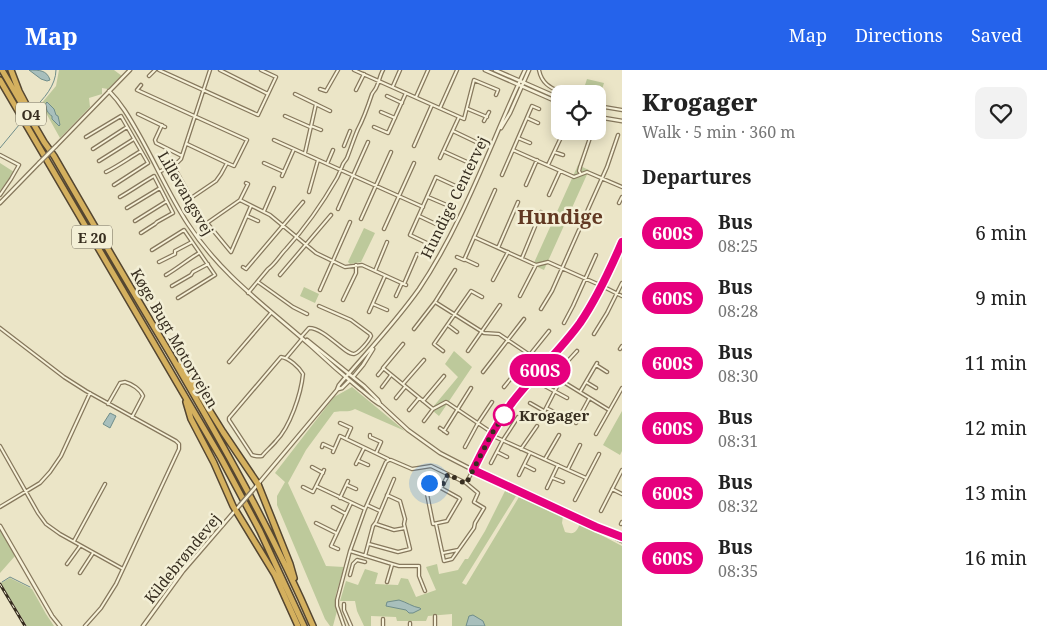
<!DOCTYPE html>
<html lang="en">
<head>
<meta charset="utf-8">
<style>
	:root { --surface:#fff; --page:#f2f2f2; --text:#222; --muted:#767676; --accent:#2563eb }
	body { margin:0; font-family:"Noto Serif",serif; background:var(--page); color:var(--text); height:100vh; display:flex; flex-direction:column; font-size:19px; white-space:nowrap }
	* { box-sizing:border-box; margin:0 }
	p { font-size:16px; color:var(--muted) }
	.icon { flex:none; width:28px; height:28px; fill:none; stroke:currentColor; stroke-width:2; stroke-linecap:round; stroke-linejoin:round }
	.map { position:relative; flex:1; overflow:hidden }
	.side { display:flex; flex-direction:column; background:var(--surface); width:425px }
	.side>* { flex:none }
	.badge { padding:0 10px; border-radius:16px; font-size:18px; line-height:32px }
	.tools { position:absolute; left:551px; top:15px; display:grid; gap:10px }
	.tools a { display:grid; place-items:center; width:55px; height:55px; border-radius:10px; background:var(--surface); box-shadow:0 2px 12px #0003; font-size:25px }
	.you { position:absolute; width:25px; height:25px; margin:-12px; border:4px solid #fff; border-radius:50%; background:#1a73e8; box-shadow:0 0 0 8px #1a73e833 }
	.map>.badge { position:absolute; translate:-50% -50%; box-shadow:0 0 0 2px #fff }
	h2 { padding:0 20px; font-size:19px; line-height:45px }
	.round { display:grid; place-items:center; flex:none; width:52px; height:52px; border-radius:10px; background:var(--page) }
	.headline { display:flex; align-items:center; justify-content:space-between; height:85px; padding:0 20px }
	h1 { font-size:24px; font-weight:800; line-height:38px }
	ul { padding:0; list-style:none }
	li { display:flex; align-items:center; gap:15px; height:65px; padding:0 20px }
	li div { flex:1 }
	li b { display:block; font-size:19px }
	li em { font-style:normal }
	li .badge { min-width:55px; font-weight:700; text-align:center }
	header { display:flex; align-items:center; gap:30px; box-sizing:border-box; height:70px; padding:0 25px; background:var(--accent); color:#fff }
	header strong { font-size:24px }
	nav { display:flex; gap:28px; margin-inline-start:auto; font-size:18px }
	main { display:flex; flex:1; min-height:0 }
	.map>svg:first-child { display:block }
	.green { fill:#bdc99b }
	.water { fill:#a8bfbc; stroke:#6f8d8a }
	.lines { fill:none; stroke-linecap:round; stroke-linejoin:round }
	.stream { stroke:#6f8d8a; stroke-width:1 }
	.minor-casing { stroke:#86785d; stroke-width:4.5 }
	.tertiary-casing { stroke:#86785d; stroke-width:5 }
	.motorway-casing { stroke:#544631; stroke-width:8 }
	.minor { stroke:#f7f2d9; stroke-width:2 }
	.tertiary { stroke:#f7f2d9; stroke-width:2.5 }
	.motorway { stroke:#d4b05e; stroke-width:5 }
	.rail-casing { stroke:#372e20; stroke-width:3 }
	.rail { stroke:#f3efd6; stroke-width:1; stroke-dasharray:4; stroke-linecap:butt }
	.tertiary-bridge-casing { stroke:#86785d; stroke-width:5; stroke-linecap:butt }
	.tertiary-bridge { stroke:#f7f2d9; stroke-width:2.5 }
	.line-casing { stroke:#fff; stroke-width:11 }
	.line { stroke:#e6007e; stroke-width:8 }
	.walk { stroke:#372e20; stroke-width:5; stroke-dasharray:0 9 }
	.stop-dot { fill:#fff; stroke:#e6007e; stroke-width:2.5 }
	.labels { text-anchor:middle; dominant-baseline:central; stroke-width:5; stroke-linejoin:round; paint-order:stroke }
	.shield { fill:#f3efd6; stroke:#6f6857; stroke-width:1 }
	.shield-label { font-size:14px; font-weight:bold; fill:#372e20 }
	.street-label { font-size:15px; fill:#372e20; stroke:#f3efd6 }
	.stop-label { font-size:15px; font-weight:bold; fill:#372e20; stroke:#f3efd6; text-anchor:start }
	.district-label { font-size:20px; font-weight:bold; fill:#613822; stroke:#f3efd6 }
</style>
</head>
<body>
<header>
<strong>Map</strong>
<nav><a>Map</a><a>Directions</a><a>Saved</a></nav>
</header>
<main>
<div class="map">
<svg width="622" height="556" viewBox="0 0 622 556">
	<rect width="100%" height="100%" fill="#ebe5c7"/>
	<path class="green" d="M59,0H114L122,6L108,19L102,18V24L89,28L90,37L60,68L41,34L56,16Z
		M587,9L604,13L600,26L598,25V24H592L583,21Z
		M0,93L14,102L0,121Z
		M578,95L589,100L544,200L533,195Z
		M364,158L375,163L361,192L350,194L348,192Z
		M304,217L319,224L315,233L300,226Z
		M454,281L472,297L439,346L433,341V337L458,307L445,294Z
		M352,317L405,361L355,339C347,343 343,340 334,342L306,380L288,413L326,496L344,497L336,524L335,534L337,541L333,556H330L325,549L277,435V426L285,412L275,403L334,327Z
		M622,341V381L620,385L603,375Z
		M505,421L516,426L462,513L466,515L519,427L563,446L562,453L565,462C575,465 576,462 580,454L622,476V556H452V544L428,546L426,551H397L396,547L371,546V556H364L357,541L355,531H340L346,511L358,515L365,499L378,503L375,514L398,515L401,508L408,509L416,527L436,520L426,497L437,494L439,504L458,500L465,489H468L485,461Z
		M0,460L15,486L0,503Z
		M10,508L32,519L46,544L54,556H27L1,513Z"/>
	<path class="water" d="M29,0C39,0 47,0 50,10L47,11L41,9Z
		M47,32L54,39L56,45L58,46L60,55L59,56L52,49V46C48,44 45,38 46,33Z
		M110,343L116,346L110,358L103,354Z
		M399,530C406,532 413,537 420,538L421,539L413,543H409L406,540L386,536L387,532Z
		M473,545L483,551L485,556H466L469,546Z"/>
	<g class="lines">
		<path class="stream" d="M33,39C44,29 56,15 56,0
			M0,78L19,55
			M2,512L10,507L30,517"/>
		<g class="minor-casing">
			<path id="minor" d="M159,0L258,45L276,7L261,0
				M220,0L268,24
				M354,0L464,49L474,10L498,20L496,25
				M539,0C542,15 552,18 564,24
				M149,6L155,0
				M141,15L137,20L247,70L234,96L227,93
				M393,16L400,0
				M320,19L326,21L338,0
				M356,20L364,4
				M295,24L330,41
				M387,26L402,33
				M416,27L428,0
				M598,36L622,40
				M440,38L457,0
				M468,39L487,47
				M381,42L395,48
				M138,44L165,57
				M285,46L310,57
				M527,48L538,53
				M484,51L489,42
				M162,55L155,70L156,73L182,86
				M311,56L321,60
				M374,57L388,63L406,23
				M453,61L476,72
				M86,67L121,46L148,93L114,115
				M518,68L530,73
				M274,70L423,137
				M344,76L350,61
				M414,76L432,35
				M93,79L127,57
				M513,80L574,107L587,102L622,117
				M445,82L467,92
				M554,82L563,85
				M305,83L316,34
				M0,85L19,95L11,109L0,125
				M440,88L459,47
				M99,91L134,69
				M264,93L284,102
				M327,94L333,80
				M173,95L191,128L216,111L221,104L227,93L187,74
				M548,95L564,61
				M106,102C118,96 129,88 141,81
				M159,102L178,92L181,89L210,0
				M581,104L579,101L580,97L592,62
				M502,105L532,36L539,39
				M282,106L294,79
				M246,113L248,114L240,130L207,153L231,182L251,136
				M526,115L537,90
				M309,122L318,90
				M549,125L560,101
				M120,127C132,120 142,113 154,106L173,143L157,152L155,154L141,163
				M428,127L449,136
				M240,130L270,145L316,183L345,197L362,195L406,215
				M619,133L622,127
				M127,138L160,118
				M338,139L368,72
				M264,141L274,118
				M247,146L258,151
				M419,146L440,156
				M585,146L607,97L618,65
				M361,149L391,82
				M135,151L167,131
				M384,159L414,93
				M474,167L536,195L548,192L602,216L622,226
				M431,175L410,165L436,107L460,118
				M498,178L518,132
				M152,180L184,160L215,205L178,228
				M457,187L464,190L495,120
				M522,188L541,142
				M464,189L477,195
				M159,192L175,184V181L192,172
				M243,197L246,199L303,132
				M375,201L387,172
				M166,205C178,198 187,190 199,183
				M280,205L331,145
				M493,210L508,182
				M258,212L293,237L307,244
				M404,214L417,184
				M172,216L191,205L193,202L208,194
				M320,220L350,152
				M248,223L268,199C275,194 280,185 286,179C306,157 322,134 337,108C339,104 341,99 343,94C344,92 346,90 347,88C351,78 354,68 358,59C364,48 368,36 372,24C373,22 375,20 376,18C379,12 380,5 383,0
				M396,226L402,213
				M520,226L536,195
				M343,230L356,203V195
				M435,232L484,263L499,264L530,285L557,308L609,340
				M373,234L387,240
				M541,239L552,221L579,160
				M369,242L385,206
				M564,253L573,236L596,185
				M449,256L457,262
				M0,258L64,307L86,321L176,371L179,374V379L116,514L101,538L85,556
				M414,259L435,232L455,200
				M594,264L607,243L622,213
				M301,267L309,258C325,258 345,285 354,284C359,283 369,271 371,266L370,264L351,250L319,236
				M403,274L383,298L433,339L446,332L448,333L491,362
				M620,279L622,276
				M443,281L434,274L471,221L482,227
				M468,281L500,235
				M281,287C289,288 299,297 303,304C301,324 290,357 276,371C272,376 266,381 262,386C258,387 255,386 252,385L229,350V348Z
				M286,288L302,269
				M229,292L271,243
				M596,295L607,302
				M483,302L524,249
				M378,305L383,299
				M554,306L577,281
				M586,312L596,318
				M403,314L424,290
				M543,315L567,328
				M382,317L391,305
				M504,317L549,261
				M580,322L597,293
				M396,328L405,317
				M423,331L444,306
				M530,333L544,341
				M108,334L120,313L125,312C132,314 140,319 143,326L132,347
				M546,338L558,344
				M409,340L419,328
				M544,342L560,311
				M424,351L433,339
				M340,353L351,358L346,369
				M576,353L589,329
				M440,358L447,363
				M444,361L471,318
				M596,364L622,318
				M370,365V367L381,372L376,383
				M491,365L586,408
				M0,376L38,443L46,454L60,464L123,499
				M322,377L323,374L334,379
				M465,377L478,353L492,332
				M521,379L537,356
				M333,382L340,366L388,389
				M497,382L507,387
				M545,389L559,365
				M359,391L368,395
				M491,393L503,370L518,347
				M356,394L364,378
				M524,395L534,400
				M312,397L323,403
				M568,399L580,375
				M519,405L530,383
				M553,408L563,412
				M429,413H432L459,428L460,429L447,451L433,454L425,414Z
				M347,415L356,419
				M316,416L365,439
				M303,417L313,422L324,400
				M441,418L448,405
				M547,418L558,395
				M612,419L622,424
				M340,428L348,411
				M575,430L599,384
				M367,435L380,441
				M0,437L40,413L50,402L61,386L90,323
				M333,437L346,444
				M601,441L622,400
				M316,453L336,463
				M376,454L394,460L405,458
				M436,454L444,491L452,489L474,458L475,453L484,438L474,432L478,423L466,413
				M621,454L622,452
				M74,471L105,414
				M369,474L398,482L410,479L404,454L405,449L400,431L387,425
				M338,479L331,476L351,433
				M350,481L392,494L399,496H419V506L425,521
				M443,483L458,480
				M365,486L373,456L376,452L394,409
				M67,494L80,476
				M80,503L93,483
				M350,505L353,494L357,490L365,492
				M387,512L392,495
				M344,534V540L351,556
				M344,556L337,536V530L350,481L365,439L386,392L389,390H391L412,399L431,396L466,413C481,387 493,359 511,334C532,307 557,283 578,256C597,231 609,201 622,172
				M383,556V549
				M410,556V553
				M435,556V546"/>
		</g>
		<g class="tertiary-casing">
			<path id="tertiary" d="M485,0L560,33
				M495,0L552,25L560,30
				M109,21C121,33 129,47 137,61C155,92 169,125 188,154C221,205 267,237 311,276C327,291 343,305 360,319C367,324 373,331 381,335L408,360L440,383L473,400L568,443L622,471
				M598,47L622,51
				M501,58L510,43L529,0
				M56,76L130,0
				M0,133L39,93
				M307,270L364,316L378,330L380,334
				M353,307L363,295L373,279
				M338,319L342,318L349,311
				M253,420L337,320L339,315C366,283 395,253 419,219C464,152 491,72 525,0
				M0,456L52,546L60,556
				M605,460L622,467
				M143,556L183,501L240,435"/>
		</g>
		<g class="motorway-casing">
			<path id="motorway" d="M2,0L44,72L54,86C92,152 130,217 169,282C221,371 272,461 313,556
				M11,0L19,21L29,40
				M0,10L221,388L260,461L304,556
				M179,295L185,301L223,362L258,414L290,494L294,508
				M186,332L191,349L214,393L233,436L275,505L298,556"/>
		</g>
		<use href="#minor" class="minor"/>
		<use href="#tertiary" class="tertiary"/>
		<use href="#motorway" class="motorway"/>
		<g class="rail-casing">
			<path id="rail" d="M0,514L25,556"/>
		</g>
		<use href="#rail" class="rail"/>
		<g class="tertiary-bridge-casing">
			<path id="tertiary-bridge" d="M39,93L56,76
				M240,435L253,420"/>
		</g>
		<use href="#tertiary-bridge" class="tertiary-bridge"/>
	</g>
	<g class="lines">
		<g class="line-casing">
			<path id="line" d="M622,172C610,200 597,228 580,253C559,282 532,306 511,334C496,355 484,377 473,400L596,457L622,467"/>
		</g>
		<use href="#line" class="line"/>
		<path class="walk" d="M429,413L441,418L448,404L466,414L491,365L504,345"/>
	</g>
	<circle class="stop-dot" cx="504" cy="345" r="10"/>
	<g class="labels">
		<g class="shield">
			<rect x="16" y="32.5" width="30" height="23" rx="4"/>
			<rect x="72" y="155.5" width="40" height="23" rx="4"/>
		</g>
		<g class="shield-label">
			<text x="31" y="44">O4</text>
			<text x="92" y="167">E 20</text>
		</g>
		<g class="street-label">
			<text transform="translate(186 123) rotate(60)">Lillevangsvej</text>
			<text transform="translate(454 127) rotate(-64)">Hundige Centervej</text>
			<text transform="translate(175 268) rotate(60)">Køge Bugt Motorvejen</text>
			<text transform="translate(182 488) rotate(-51)">Kildebrøndevej</text>
		</g>
		<g class="stop-label">
			<text x="519" y="345">Krogager</text>
		</g>
		<g class="district-label">
			<text x="560" y="146">Hundige</text>
		</g>
	</g>
</svg>
<div class="tools">
<a><svg class="icon" aria-label="locate" viewBox="0 0 24 24"><circle cx="12" cy="12" r="6"/><path d="M12 2v4M12 18v4M2 12h4M18 12h4"/></svg></a>
</div>
<div class="you" style="left:429px;top:413px"></div>
<b class="badge" style="left:540px;top:300px;background:#e6007e;color:#fff">600S</b>
</div>
<section class="side">
<div class="headline"><div><h1>Krogager</h1><p>Walk · 5 min · 360 m</p></div><a class="round"><svg class="icon" aria-label="heart" viewBox="0 0 24 24"><path d="M12 20l-8-8c-3-5 5-10 8-4 3-6 11-1 8 4z"/></svg></a></div>
<h2>Departures</h2>
<ul>
<li><span class="badge" style="background:#e6007e;color:#fff">600S</span><div><b>Bus</b><p>08:25</p></div><em>6 min</em></li>
<li><span class="badge" style="background:#e6007e;color:#fff">600S</span><div><b>Bus</b><p>08:28</p></div><em>9 min</em></li>
<li><span class="badge" style="background:#e6007e;color:#fff">600S</span><div><b>Bus</b><p>08:30</p></div><em>11 min</em></li>
<li><span class="badge" style="background:#e6007e;color:#fff">600S</span><div><b>Bus</b><p>08:31</p></div><em>12 min</em></li>
<li><span class="badge" style="background:#e6007e;color:#fff">600S</span><div><b>Bus</b><p>08:32</p></div><em>13 min</em></li>
<li><span class="badge" style="background:#e6007e;color:#fff">600S</span><div><b>Bus</b><p>08:35</p></div><em>16 min</em></li>
</ul>
</section>
</main>
</body>
</html>
